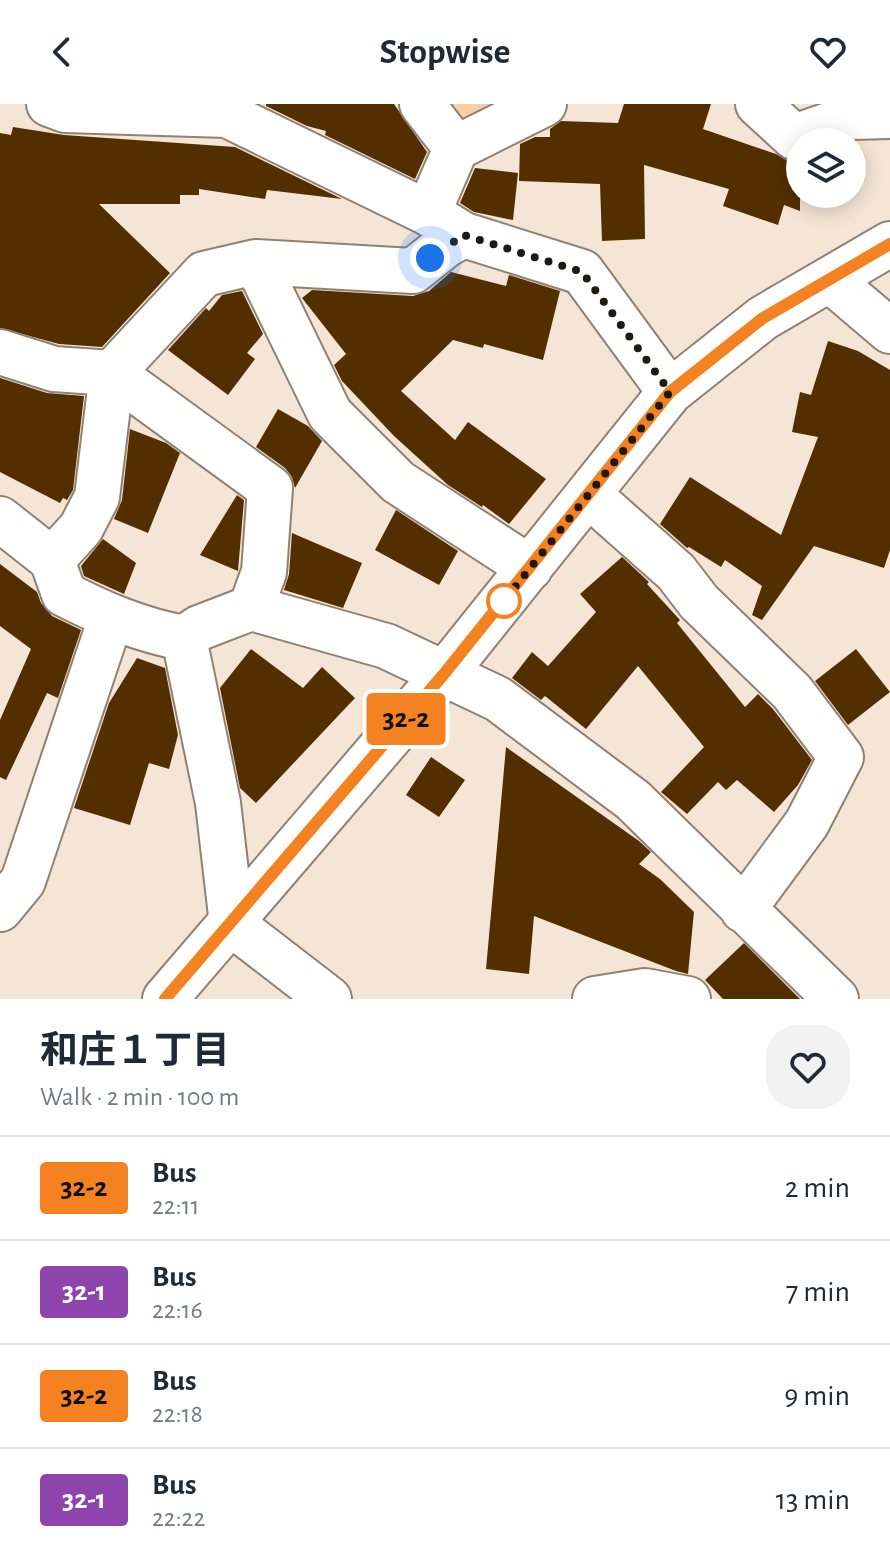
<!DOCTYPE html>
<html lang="en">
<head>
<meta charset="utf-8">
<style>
	:root { --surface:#fff; --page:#f2f2f3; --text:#1f2937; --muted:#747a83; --line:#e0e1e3 }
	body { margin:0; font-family:"Alegreya Sans","Noto Sans JP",sans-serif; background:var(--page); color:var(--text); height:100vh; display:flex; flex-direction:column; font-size:30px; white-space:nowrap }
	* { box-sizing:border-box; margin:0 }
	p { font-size:26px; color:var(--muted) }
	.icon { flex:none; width:44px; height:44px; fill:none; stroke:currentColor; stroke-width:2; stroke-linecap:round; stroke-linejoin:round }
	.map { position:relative; height:895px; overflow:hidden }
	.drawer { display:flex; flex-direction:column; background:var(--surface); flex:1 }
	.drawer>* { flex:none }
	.badge { padding:0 16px; border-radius:6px; font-size:28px; line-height:52px }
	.tools { position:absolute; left:786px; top:24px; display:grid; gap:16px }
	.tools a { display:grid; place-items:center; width:80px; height:80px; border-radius:50%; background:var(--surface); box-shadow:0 4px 20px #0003; font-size:40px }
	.you { position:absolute; width:40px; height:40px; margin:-20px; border:6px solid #fff; border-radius:50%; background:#1a73e8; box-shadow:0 0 0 12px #1a73e833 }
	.map>.badge { position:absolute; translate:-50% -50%; box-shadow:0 0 0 4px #fff }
	.round { display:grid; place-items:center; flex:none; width:84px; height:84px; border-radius:32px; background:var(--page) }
	.headline { display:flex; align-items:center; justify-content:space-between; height:136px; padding:0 40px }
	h1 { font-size:38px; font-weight:700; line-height:60px }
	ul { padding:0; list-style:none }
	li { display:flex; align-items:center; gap:24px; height:104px; padding:0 40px; border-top:2px solid var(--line) }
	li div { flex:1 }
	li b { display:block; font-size:30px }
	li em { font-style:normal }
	li .badge { min-width:88px; font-weight:700; text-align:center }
	header { display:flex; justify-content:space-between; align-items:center; height:104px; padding:0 40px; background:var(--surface); font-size:36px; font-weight:700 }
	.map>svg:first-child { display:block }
	.green { fill:#f7cea5 }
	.building { fill:#532f00 }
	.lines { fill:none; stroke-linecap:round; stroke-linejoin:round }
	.minor-casing { stroke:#908173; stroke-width:48 }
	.minor { stroke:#fff; stroke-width:44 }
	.line-casing { stroke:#fff; stroke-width:18 }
	.line { stroke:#f58220; stroke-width:12 }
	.walk { stroke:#1f1914; stroke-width:8; stroke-dasharray:0 14.4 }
	.stop-dot { fill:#fff; stroke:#f58220; stroke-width:4 }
</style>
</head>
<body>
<header><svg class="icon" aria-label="back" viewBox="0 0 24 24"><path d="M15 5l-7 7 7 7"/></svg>Stopwise<svg class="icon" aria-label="heart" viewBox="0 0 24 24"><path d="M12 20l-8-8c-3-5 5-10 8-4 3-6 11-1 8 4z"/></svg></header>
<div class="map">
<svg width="890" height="895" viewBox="0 0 890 895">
	<rect width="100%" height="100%" fill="#f5e5d6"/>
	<path class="green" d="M443,0H517L466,20Z"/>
	<path class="building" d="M266,0H394L427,48L415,75L325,31L326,27L307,22L266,2Z
		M624,0H711L703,25L776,50L788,57L800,59V107L784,101L778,121L723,102L729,85L644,61L645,135L602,137L600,80L519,77L520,40L535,33H550V25L561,17L618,19Z
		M13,23L64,31L235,43L342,95L267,86L265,95L199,85V91H180V100H99L170,169L102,243L59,240L0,224V29L11,31Z
		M475,64L518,69L513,116L474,108L460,99Z
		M451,168L506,182L509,171L560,187L543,256L484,240L483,244L453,236L401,287L455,336L468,318L546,375L509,420L483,401L482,403L448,381L394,332L342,277L334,261L346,250L302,194L312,186L413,192L429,187Z
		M242,187L263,230L247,249L255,255L228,291L168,246L206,204L209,207L222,191Z
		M828,237L858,247L890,266V446L884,464L814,442L762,516L752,511L762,482L725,456L721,463L689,443L687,444L660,420L690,373L781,431L818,333L792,328L800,288L811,291Z
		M0,274L47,289L84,292L73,386L67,396L63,394L60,399L0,368Z
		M278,305L308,322L322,337L295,384L292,373L285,364L256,343Z
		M130,325L166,339L180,349L148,429L114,415L122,396Z
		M237,391L244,396L238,467L200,451Z
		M396,406L458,447L439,481L375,446Z
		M292,429L362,459L343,504L284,486L289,470Z
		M103,435L136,459L124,490L84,472L81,462Z
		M622,453L649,478L647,480L680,516L677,519L745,603L758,590L773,605L812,656L798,681L774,708L737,676L726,686L718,678L687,710L661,688L704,643L638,562L586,625L545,592L541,596L512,574L532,548L548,562L596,508L580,490Z
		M0,460L37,488L41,499L52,512L81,526L58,594L47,589L6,676L0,673V616L31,545L0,522Z
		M251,545L303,584L322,563L355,594L256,699L240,684L220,584Z
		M856,545L890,588L848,621L815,577Z
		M137,554L165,564L178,631L169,665L149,659L130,721L74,704L109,599Z
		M506,643L639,737L651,748L639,760L660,775L694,808L688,870L676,867L534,812L529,870L486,865Z
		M431,653L465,676L439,713L406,691Z
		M744,839L800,895H723L705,876Z"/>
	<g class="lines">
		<g class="minor-casing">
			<path id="minor" d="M49,0L65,6L227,11L428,109L464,131
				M422,0L456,44L428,109
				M758,0L794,33L852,13L890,12
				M456,44L544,0
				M256,158L330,310L398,378L530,464
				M830,176L890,227
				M0,248L54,265L112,269L270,384L264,468L251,504
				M589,391L676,468L699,498L792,588L841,653L807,719L743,806
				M0,415L52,456L64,490C103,510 140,526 184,534L199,524L251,504L386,542L498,595L633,696L836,895
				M52,456L81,424L97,393L112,269L204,170L256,158L413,167L447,140L464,131L582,168L670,288
				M184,534L218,699L232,820L329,895
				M0,805L23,777L111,514
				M165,895L444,570L670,288L763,214L890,140
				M595,895L645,887L688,895"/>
		</g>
		<use href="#minor" class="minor"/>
	</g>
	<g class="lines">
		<g class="line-casing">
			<path id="line" d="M165,895L444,570L670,288L763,214L890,140"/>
		</g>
		<use href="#line" class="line"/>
		<path class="walk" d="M430,154L464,131L582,168L670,288L496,507L504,497"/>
	</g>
	<circle class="stop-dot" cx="504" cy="497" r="16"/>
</svg>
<div class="tools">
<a><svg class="icon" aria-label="layers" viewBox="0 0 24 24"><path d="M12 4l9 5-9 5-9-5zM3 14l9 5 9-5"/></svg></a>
</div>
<div class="you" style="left:430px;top:154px"></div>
<b class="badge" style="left:406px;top:615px;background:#f58220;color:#111">32-2</b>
</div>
<section class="drawer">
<div class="headline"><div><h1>和庄１丁目</h1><p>Walk · 2 min · 100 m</p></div><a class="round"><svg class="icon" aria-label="heart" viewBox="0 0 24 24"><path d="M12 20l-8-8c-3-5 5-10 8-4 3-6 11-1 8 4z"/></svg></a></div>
<ul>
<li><span class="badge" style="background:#f58220;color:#111">32-2</span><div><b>Bus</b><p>22:11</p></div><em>2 min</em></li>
<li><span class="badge" style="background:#8e44ad;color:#fff">32-1</span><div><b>Bus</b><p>22:16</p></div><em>7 min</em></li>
<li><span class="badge" style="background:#f58220;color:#111">32-2</span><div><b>Bus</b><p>22:18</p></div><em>9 min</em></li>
<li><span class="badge" style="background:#8e44ad;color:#fff">32-1</span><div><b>Bus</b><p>22:22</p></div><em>13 min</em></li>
</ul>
</section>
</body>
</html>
